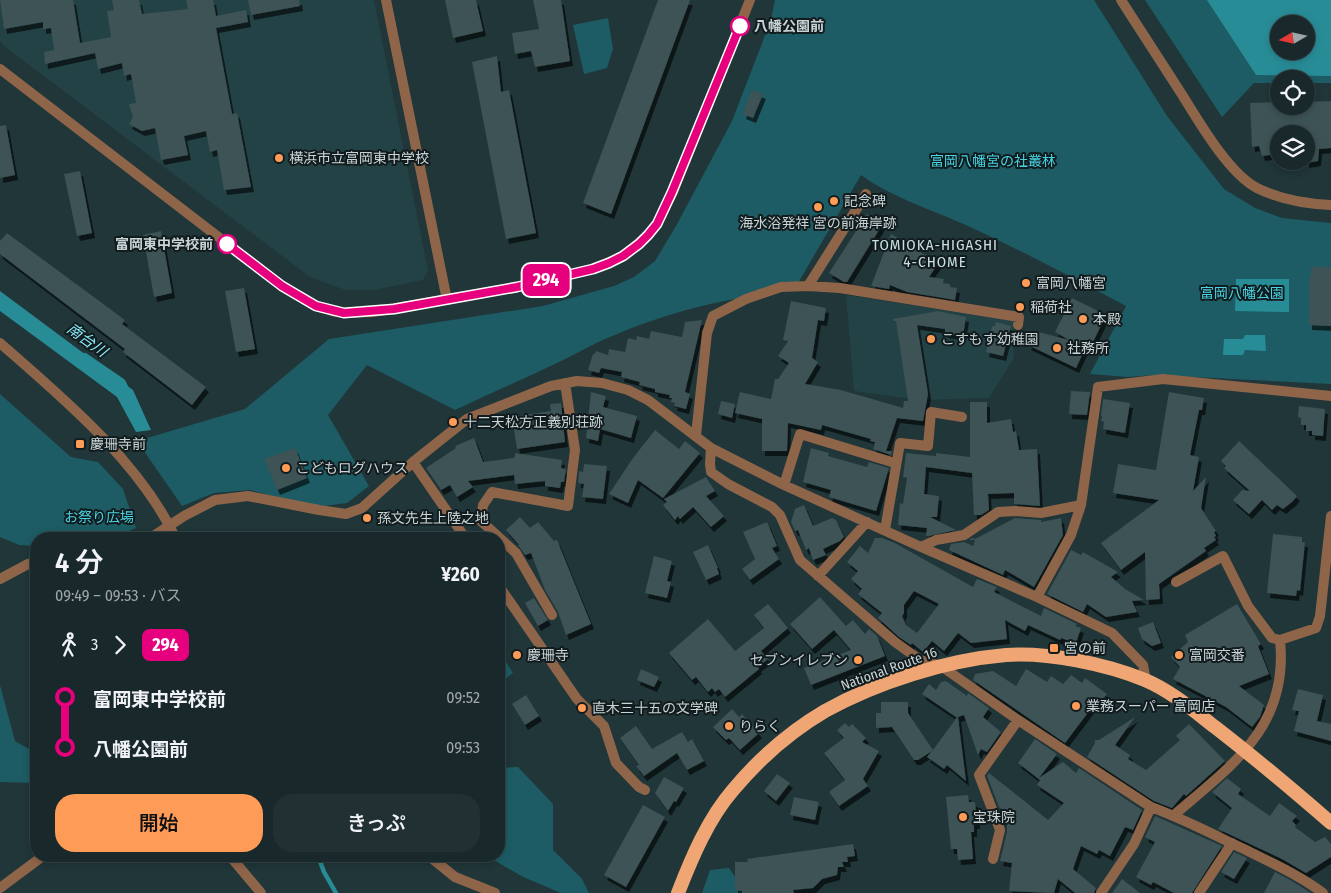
<!DOCTYPE html>
<html lang="ja">
<head>
<meta charset="utf-8">
<style>
	:root { --surface:#18282b; --page:#213033; --text:#f1f3f6; --muted:#9fa6a9; --line:#364447; --accent:#fe9c57 }
	body { margin:0; font-family:"Fira Sans Condensed","Noto Sans JP",sans-serif; background:var(--page); color:var(--text); height:100vh; display:flex; flex-direction:column; font-size:19px; white-space:nowrap }
	* { box-sizing:border-box; margin:0 }
	p { font-size:16px; color:var(--muted) }
	.icon { flex:none; width:28px; height:28px; fill:none; stroke:currentColor; stroke-width:2; stroke-linecap:round; stroke-linejoin:round }
	.map { position:relative; flex:1; overflow:hidden }
	.side { position:absolute; left:30px; top:532px; width:475px; height:330px; display:flex; flex-direction:column; background:var(--surface); border-radius:20px; box-shadow:0 2px 8px #0003,0 0 0 1px var(--line) }
	.side>* { flex:none }
	.badge { padding:0 10px; border-radius:8px; font-size:18px; line-height:32px }
	.needle { width:32px; rotate:261deg }
	.controls { position:absolute; left:1270px; top:15px; display:grid; gap:10px }
	.controls a { display:grid; place-items:center; width:45px; height:45px; border-radius:50%; background:var(--surface); box-shadow:0 2px 8px #0003,0 0 0 1px var(--line); font-size:25px }
	.map>.badge { position:absolute; translate:-50% -50%; box-shadow:0 0 0 2px #fff }
	.legs { display:flex; align-items:center; gap:8px; height:55px; padding:0 25px; font-size:16px }
	.legs p { margin-inline-start:auto }
	.summary { display:flex; align-items:center; justify-content:space-between; height:85px; padding:0 25px }
	h1 { font-size:28px; font-weight:600; line-height:38px }
	.primary-button { display:flex; gap:10px; margin-top:auto; padding:10px 25px }
	.primary-button a { flex:1; height:58px; border-radius:20px; background:var(--accent); color:#111; font-size:20px; font-weight:600; line-height:58px; text-align:center }
	.primary-button a+a { background:var(--page); color:var(--text) }
	ul { padding:0 25px; list-style:none }
	li { display:flex; align-items:center; gap:18px; height:50px; font-size:19px }
	li i { display:grid; place-items:center; width:8px; height:100%; margin:0 6px; background:currentColor }
	li i::after { content:''; width:12px; height:12px; margin:-6px; border:4px solid; border-radius:50%; background:var(--surface) }
	li p { margin-inline-start:auto }
	li:first-child i { background:linear-gradient(#0000 50%,currentColor 0) }
	li:last-child i { background:linear-gradient(currentColor 50%,#0000 0) }
	.map>svg:first-child { display:block }
	.built { fill:#224246 }
	.green { fill:#1d5c64; fill-rule:evenodd }
	.water { fill:#288c97; fill-rule:evenodd }
	.lines { fill:none; stroke-linecap:round; stroke-linejoin:round }
	.stream { stroke:#288c97; stroke-width:4.5 }
	.building { fill:#3c5255; fill-rule:evenodd; filter:url(#shadow) }
	.minor { stroke:#8f654a; stroke-width:10 }
	.tertiary { stroke:#8f654a; stroke-width:10 }
	.trunk { stroke:#efa674; stroke-width:14 }
	.line-1-casing { stroke:#fff; stroke-width:11 }
	.line-1 { stroke:#e6007e; stroke-width:8 }
	.stop-1-dot { fill:#fff; stroke:#e6007e; stroke-width:2.5 }
	.poi-dot { fill:#fe9c57; stroke:#121b1d; stroke-width:2 }
	.labels { text-anchor:middle; dominant-baseline:central; stroke-width:4; stroke-linejoin:round; paint-order:stroke }
	.stop-label { font-size:14px; font-weight:bold; fill:#c8d4d6; stroke:#121b1d; text-anchor:start }
	.poi-label { font-size:14px; fill:#c8d4d6; stroke:#121b1d; text-anchor:start }
	.park-label { font-size:14px; fill:#47d4e4; stroke:#121b1d }
	.street-label { font-size:14px; fill:#c8d4d6; stroke:#121b1d }
	.neighbourhood-label { font-size:15px; letter-spacing:1px; fill:#c6e0e3; stroke:#121b1d }
	.water-label { font-size:15px; font-style:italic; fill:#87ebf8; stroke:#121b1d }
</style>
</head>
<body>
<div class="map">
<svg width="1331" height="893" viewBox="0 0 1331 893">
	<defs>
		<filter id="shadow"><feDropShadow dx="3" dy="5" stdDeviation="0" flood-color="#0009"/></filter>
	</defs>
	<rect width="100%" height="100%" fill="#203639"/>
	<path class="built" d="M0,0H374L428,271L423,280L374,290H345L310,277L4,46L0,41Z
		M846,295L1013,321L1014,358L989,398L920,400L854,391Z"/>
	<path class="green" d="M775,0H1094L1167,116L1224,189L1255,208L1282,218L1331,223V384L1154,375L1128,377L1090,374L1126,306C1074,278 1022,251 968,226C933,210 893,198 861,175L794,290C731,297 668,311 610,337C592,344 576,354 559,362C524,379 489,394 455,410L367,365L328,415L369,486L347,503L324,506L298,503L250,490L214,493L182,506L137,441L245,409L329,339L543,306L614,286L634,277L655,261L676,226L732,121L771,20Z
		M1145,0H1331V83H1306V79H1279V83H1254L1222,117ZM1279,24H1306V51H1279Z
		M608,18L613,49L607,68L584,74L573,25Z
		M0,394L71,457L98,462L123,489L136,528L110,539H36V546L19,545L0,537Z
		M499,651L513,673L499,683Z
		M0,685L15,741L27,748L36,751V783L0,782Z
		M518,767L553,804V850L582,879L589,893H561L523,877L487,856H499V768Z
		M729,868L746,893H702L710,870Z"/>
	<path class="water" d="M1207,0H1331V76L1256,75ZM1279,24H1306V51H1279Z
		M1236,279H1289V312L1235,311Z
		M0,291L133,390L151,430L136,432L117,397L0,311Z
		M1245,335H1265L1266,351L1245,350L1243,355H1223L1224,339H1243Z"/>
	<g class="lines">
		<path class="stream" d="M85,355L123,381L126,387
			M318,856L324,872L336,893"/>
	</g>
	<path class="building" d="M0,0H73L80,43L111,37L107,11L114,10L112,0H139L142,14L188,9L186,0H213L216,16L246,10L248,22L216,28L232,114L237,113L251,187L224,190L217,150L210,152L206,131L184,136L188,155L161,160L155,128L142,131L129,124L133,117L129,104L136,103L131,74L124,76L122,63L98,69L95,53L45,64L44,52L54,50L51,28L43,29V22L4,29Z
		M248,0H299L300,6L251,15Z
		M445,0H476L483,31L453,38Z
		M533,0H561L570,61L535,67L531,51L515,54L512,33L539,29Z
		M658,0H690L611,214L583,203Z
		M497,56L501,92L509,90L536,233L506,239L472,62Z
		M752,90L763,94L753,118L743,114Z
		M1331,101V148L1319,149L1318,161L1306,163V134H1279V154L1262,156L1259,146L1252,147L1250,103L1279,102V106H1306V102Z
		M6,125L15,175L0,178V126Z
		M80,171L92,233L77,236L64,174Z
		M867,214L873,218L875,216L884,222L847,282H844L829,273Z
		M161,231L172,293L154,297L143,235Z
		M7,233L125,320L122,324L206,387L192,405L123,352L125,349L0,254V241Z
		M891,234L916,249L938,264L929,277L944,279L943,283L950,284V287L957,288L955,300L907,292L890,285L889,289L871,286Z
		M1311,267H1331V326L1309,325V277H1311Z
		M244,288L255,349L236,352L225,291Z
		M1072,298L1106,315L1094,340L1084,351L1076,368L1028,345L1035,331L1069,340L1055,332Z
		M791,301L826,308L824,321L818,320L812,358L818,362L805,384L841,390L903,408L904,401H908L896,321H894L893,319L938,311L966,317L963,336L945,333V329L917,325L928,394L923,421L897,418L886,451H892L891,455L873,449L875,442L870,441L871,439L822,425L821,430L788,423L787,451H762V419L735,413L740,392L771,399L775,379H778L789,363L778,356L788,341L783,340Z
		M702,320L685,392L690,394L686,409L674,406L675,403L671,402L672,398H669L670,395L655,392V389L639,385L640,382L621,377L622,372L601,368L599,373L588,370L593,354H595L596,351L608,355L609,349L625,352L628,338L636,340L637,336L649,339L651,331L682,337L685,322Z
		M996,322L1011,326L1003,356L986,352L992,326H995Z
		M1071,391L1090,392L1087,415L1069,414Z
		M591,392L606,396L603,407L637,416L631,438L600,429L598,441L586,438Z
		M1169,392L1204,398L1202,410H1199L1190,455L1199,457L1193,491L1206,477L1201,508L1216,531L1214,532L1216,536L1214,537L1216,540L1204,548L1206,551L1159,584L1160,599L1146,600L1145,552L1121,570L1101,543L1159,500L1113,493L1118,464L1156,470Z
		M1103,399L1130,403L1125,433L1103,429L1104,422L1101,421L1102,416H1101Z
		M721,401L735,404L732,418L718,414Z
		M970,402H987V423L1011,419L1013,432L1016,431L1019,450L1037,449L1040,506L1014,504V493L988,494L989,510L981,515H974L972,473L926,467L924,494L939,496L937,517H930L956,530L929,536H926L927,528L898,525L900,503L903,504L907,478L903,477L906,453L936,456V453L970,457Z
		M561,403L565,442L517,449L512,417L551,411L550,404Z
		M1299,406L1325,409L1323,436L1312,435V431H1306V425H1301V418L1298,417Z
		M655,430L679,449L685,441L700,453L663,498L638,480L628,503L609,494L633,458Z
		M474,438L483,462L513,458L515,457V453L562,460L561,468L566,469L564,482H561L560,488L545,486V481L515,484L514,475L468,481L473,487L457,497L450,485L441,490L426,468L456,448L455,446Z
		M1239,441L1297,496L1293,501L1283,509L1277,505L1272,510L1262,500L1249,514L1233,500L1242,490L1250,491L1224,468L1226,466L1221,461Z
		M295,448L307,478L277,490L264,459Z
		M811,448L829,453L828,456L867,467L869,462L889,468L876,511L829,497L831,490L803,482Z
		M584,464L607,466L603,499L582,497L584,484L578,483L579,471L583,472Z
		M706,477L715,491L706,496L724,516L711,527L693,507L680,519L678,516L675,520L663,505L667,502L664,499Z
		M804,505L813,526L832,518L836,520L844,537L840,541L823,549L826,555L813,560L809,548L806,550L798,530L795,531L791,522L795,509Z
		M520,517L530,528L538,522L554,541L557,540L591,624L566,635L558,612L545,590L531,553L525,555L518,545H519L506,530Z
		M1015,518L1041,520V522L1061,518L1063,535L1034,587L1005,570L1003,575L949,550L951,544L964,542L973,546L975,540H969L972,538L975,539Z
		M767,522L777,546L772,548L779,559L750,580L742,569L755,559L743,532Z
		M1273,534L1302,537V542H1305L1300,591L1297,590L1296,596L1267,593Z
		M875,538H882L895,543L973,587L977,579L997,587L994,592L1041,616L1044,608L1077,624L1075,626L1081,628L1076,643L1061,638L1060,640L1028,625L1025,631L1005,620L1007,639L971,643L958,633L944,651L932,641L923,652L912,643L911,645L899,637L878,618L882,613L858,594L862,589L851,579L858,571L847,562L860,546L868,553ZM914,591L939,604L917,633L906,625L902,616L904,613V605Z
		M708,545L718,568H717L719,574L706,580L693,552Z
		M1071,550L1081,555L1083,552L1118,572L1111,577L1125,589L1144,600L1132,601L1137,612L1106,617L1087,604L1083,612L1047,594Z
		M654,556L672,561L667,581L671,582L667,598L645,593Z
		M820,597L846,626L853,620L865,634L869,629L877,636L885,656L811,685L804,668L851,650L834,630L812,649L790,624Z
		M534,598L548,620L538,626L525,603Z
		M768,604L788,628L761,651L768,659L758,667L759,669L725,697L719,689L715,692L712,688L708,692L696,677L692,680L669,653L708,619L735,651L764,628L754,615Z
		M1237,604L1261,644L1258,646L1269,674L1239,686L1264,705L1260,717L1252,727L1226,707L1173,679L1180,667L1171,657L1188,642L1185,635Z
		M1153,622L1161,643L1152,646L1142,639L1138,628Z
		M641,669L659,677L654,687L637,680Z
		M1026,669L1047,682L1051,676L1063,684L1071,675L1082,683L1085,678L1107,694L1096,708L1093,706L1065,743L973,680L975,674L993,671L1016,686Z
		M946,681L967,696L968,693L989,708L983,717L1001,732L987,752L981,749L978,755L964,715L958,717L966,781L947,765L944,769L927,757L932,751L918,760H914L892,727L876,728V713H881V702H908V713L933,750L957,717H956L922,694L929,684L936,690L941,682Z
		M1298,689L1323,695L1317,721L1331,724V741L1294,731L1299,711L1292,710Z
		M526,695L539,716L525,725L512,704Z
		M732,709L739,717L742,714L759,733L740,750L729,738L726,740L713,727Z
		M1135,717L1115,745L1130,755L1128,759L1146,770L1180,740L1176,736L1189,724L1225,761L1186,796L1184,794L1172,808L1154,801L1087,757L1095,743V740H1099Z
		M845,723L849,727L852,724L866,738L862,742L879,751L863,779L868,786L839,806L829,792L845,780L824,753L844,738L837,730Z
		M636,726L652,749L682,732L688,742L692,739L704,761L687,770L677,753L644,776L636,766L639,765L620,738Z
		M1035,739L1057,754L1039,778L1063,762L1076,773L1079,768L1142,810L1133,830L1125,827L1110,856L1099,850L1097,854L1081,846L1073,869L1096,888L1094,893H1075L1058,879L1054,893L1009,891L1012,863L1000,861L1007,832V821L1010,816L999,807L987,776L989,773L1048,820L1064,803L1037,785L1040,780L1018,763Z
		M777,774L790,783L776,801L764,791Z
		M664,777L684,788L676,802L674,801L668,811L655,793Z
		M1227,778L1241,789L1238,794L1270,816L1279,803L1297,816L1292,821L1296,825L1295,827L1315,842L1325,837L1331,844V857L1306,873L1282,859L1218,829L1232,808L1212,792Z
		M968,795L969,802H975L977,824H974V832H971L973,859L958,860L957,849H951L946,797Z
		M794,797L819,802L815,820L790,815Z
		M643,805L665,817L626,887L604,875Z
		M1155,816L1222,846L1192,893H1174L1153,882L1151,885L1136,877L1155,842L1145,837Z
		M853,844L855,856L847,857L848,862H842L844,867H838L837,875L822,879L813,888L793,890L794,893H742V891L735,890V862H748L747,859Z
		M1234,852L1247,858L1234,879L1221,872Z
		M1275,872L1292,881L1311,893H1264Z
		M1122,879L1140,893H1112Z"/>
	<g class="lines">
		<path class="minor" d="M386,0L447,300
			M808,286L866,194
			M696,435L707,333L713,316L746,299L781,287L808,286L840,288L1019,317L1018,325
			M711,448L710,464L711,472L728,484L772,507L780,515L800,560L895,642L920,660L941,666L1018,720L1151,807C1184,819 1214,835 1246,850C1272,863 1299,875 1323,893
			M413,462L466,539
			M784,485L800,434L895,463
			M885,530L900,443L928,446L931,412L962,417
			M149,539L184,516L215,500L248,496L319,510L346,514L362,508L413,462L467,419L551,386L577,381L602,383L628,390L648,400L711,448L784,485L921,547L1037,597L1112,633L1143,665L1146,681
			M921,547L936,540L964,535L998,512L1015,511L1041,513L1081,505
			M818,576L867,522
			M0,579L28,564L36,563
			M1176,582L1223,556L1248,606L1272,638L1280,640
			M499,586L577,699L604,726L616,763L639,787L645,790
			M1037,597L1071,535L1081,505L1098,387L1163,379L1331,396
			M552,615L516,553L481,521L483,505L492,492L568,506L575,450L565,383
			M1174,815C1232,765 1289,727 1280,640L1316,628L1320,616L1331,516
			M230,856L261,893
			M993,859L1000,830L979,775L1018,720
			M0,888L43,856
			M1101,893L1134,844L1151,807
			M1199,893L1232,843"/>
		<path class="tertiary" d="M1121,0C1141,31 1161,62 1181,93C1198,120 1228,173 1257,188C1279,199 1307,204 1331,205
			M0,69L282,286L316,306L332,311L344,313L373,312L517,287L593,269L623,256L648,235L657,224L673,192L750,0
			M0,343C63,398 140,462 176,539
			M429,856L455,877L495,893"/>
		<path class="trunk" d="M678,893C692,857 708,819 733,790C759,759 791,731 825,711C877,682 947,660 1006,655C1048,652 1106,664 1145,680C1171,691 1193,710 1215,727C1255,758 1293,790 1331,823"/>
	</g>
	<g class="lines">
		<g class="line-1-casing">
			<path id="line-1" d="M227,244L282,286L316,306L344,313L394,309L517,287L593,269L609,263L623,256L639,244L648,235L657,224L672,192L740,26"/>
		</g>
		<use href="#line-1" class="line-1"/>
	</g>
	<g class="stop-1-dot">
		<circle cx="740" cy="26" r="9"/>
		<circle cx="227" cy="244" r="9"/>
	</g>
	<g class="poi-dot">
		<circle cx="279" cy="158" r="5"/>
		<circle cx="834" cy="201" r="5"/>
		<circle cx="818" cy="207" r="5"/>
		<circle cx="1026" cy="283" r="5"/>
		<circle cx="1020" cy="307" r="5"/>
		<circle cx="1083" cy="319" r="5"/>
		<circle cx="931" cy="339" r="5"/>
		<circle cx="1057" cy="348" r="5"/>
		<circle cx="453" cy="422" r="5"/>
		<rect x="75" y="439" width="10" height="10" rx="2.5"/>
		<circle cx="286" cy="468" r="5"/>
		<circle cx="367" cy="518" r="5"/>
		<rect x="1049" y="643" width="10" height="10" rx="2.5"/>
		<circle cx="517" cy="655" r="5"/>
		<circle cx="1179" cy="655" r="5"/>
		<circle cx="858" cy="660" r="5"/>
		<circle cx="1076" cy="706" r="5"/>
		<circle cx="582" cy="708" r="5"/>
		<circle cx="729" cy="726" r="5"/>
		<circle cx="963" cy="817" r="5"/>
	</g>
	<g class="labels">
		<g class="stop-label">
			<text x="754" y="26">八幡公園前</text>
			<text x="213" y="244" text-anchor="end">富岡東中学校前</text>
		</g>
		<g class="poi-label">
			<text x="289" y="158">横浜市立富岡東中学校</text>
			<text x="844" y="201">記念碑</text>
			<text x="818" y="223" text-anchor="middle">海水浴発祥 宮の前海岸跡</text>
			<text x="1036" y="283">富岡八幡宮</text>
			<text x="1030" y="307">稲荷社</text>
			<text x="1093" y="319">本殿</text>
			<text x="941" y="339">こすもす幼稚園</text>
			<text x="1067" y="348">社務所</text>
			<text x="463" y="422">十二天松方正義別荘跡</text>
			<text x="90" y="444">慶珊寺前</text>
			<text x="296" y="468">こどもログハウス</text>
			<text x="377" y="518">孫文先生上陸之地</text>
			<text x="1064" y="648">宮の前</text>
			<text x="527" y="655">慶珊寺</text>
			<text x="1189" y="655">富岡交番</text>
			<text x="848" y="660" text-anchor="end">セブンイレブン</text>
			<text x="1086" y="706">業務スーパー 富岡店</text>
			<text x="592" y="708">直木三十五の文学碑</text>
			<text x="739" y="726">りらく</text>
			<text x="973" y="817">宝珠院</text>
		</g>
		<g class="park-label">
			<text x="993" y="161">富岡八幡宮の社叢林</text>
			<text x="1242" y="293">富岡八幡公園</text>
			<text x="99" y="517">お祭り広場</text>
		</g>
		<g class="street-label">
			<text transform="translate(889 669) rotate(-20)">National Route 16</text>
		</g>
		<g class="neighbourhood-label">
			<text x="935" y="245">TOMIOKA-HIGASHI<tspan x="935" dy="17">4-CHOME</tspan></text>
		</g>
		<g class="water-label">
			<text transform="translate(87 340) rotate(36)">南台川</text>
		</g>
	</g>
</svg>
<div class="controls">
<a><svg class="needle" viewBox="-14 -14 28 28"><path d="M0-13l5 13h-10z" fill="#e53935"/><path d="M0 13l5-13h-10z" fill="#9fa6a9"/></svg></a>
<a><svg class="icon" aria-label="locate" viewBox="0 0 24 24"><circle cx="12" cy="12" r="6"/><path d="M12 2v4M12 18v4M2 12h4M18 12h4"/></svg></a>
<a><svg class="icon" aria-label="layers" viewBox="0 0 24 24"><path d="M12 4l9 5-9 5-9-5zM3 14l9 5 9-5"/></svg></a>
</div>
<b class="badge" style="left:546px;top:280px;background:#e6007e;color:#fff">294</b>
<section class="side">
<div class="summary"><div><h1>4 分</h1><p>09:49 – 09:53 · バス</p></div><b>¥260</b></div>
<div class="legs"><svg class="icon" aria-label="walk" viewBox="0 0 24 24"><circle cx="13" cy="4" r="2"/><path d="M13 8l-2 6 4 7M11 14l-3 7M7 12l3-4h3l4 4"/></svg>3<svg class="icon" aria-label="forward" viewBox="0 0 24 24"><path d="M9 5l7 7-7 7"/></svg><b class="badge" style="background:#e6007e;color:#fff">294</b></div>
<ul>
<li><i style="color:#e6007e"></i><b>富岡東中学校前</b><p>09:52</p></li>
<li><i style="color:#e6007e"></i><b>八幡公園前</b><p>09:53</p></li>
</ul>
<div class="primary-button"><a>開始</a><a>きっぷ</a></div>
</section>
</div>
</body>
</html>
